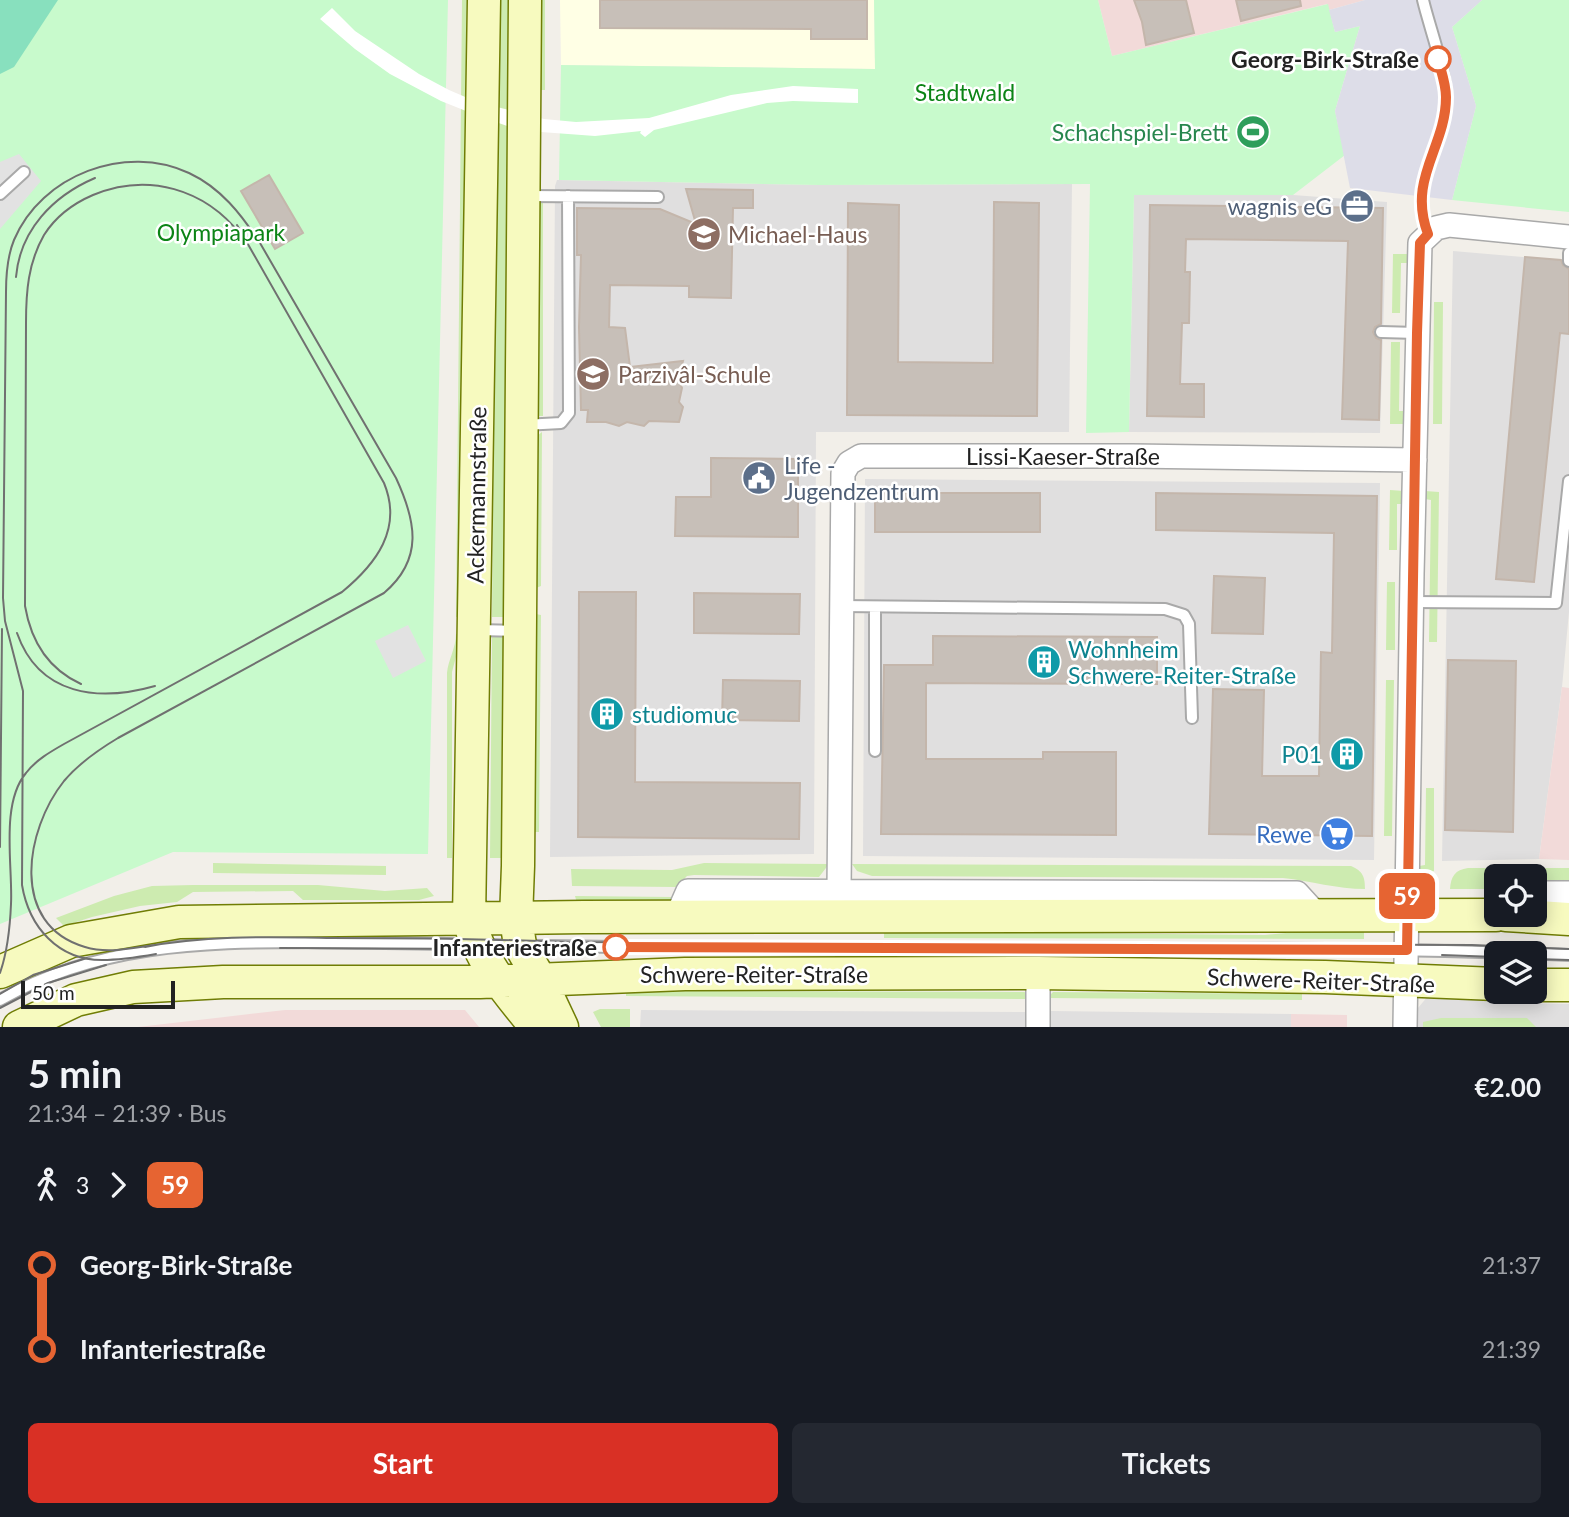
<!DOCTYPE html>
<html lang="en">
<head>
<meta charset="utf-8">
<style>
	:root { --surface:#171b24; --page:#242831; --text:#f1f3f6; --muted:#9ea1a6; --accent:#d93025 }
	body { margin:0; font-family:Lato,sans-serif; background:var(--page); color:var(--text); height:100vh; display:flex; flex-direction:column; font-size:26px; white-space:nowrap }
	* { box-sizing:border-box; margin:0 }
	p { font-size:23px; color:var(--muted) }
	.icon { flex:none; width:38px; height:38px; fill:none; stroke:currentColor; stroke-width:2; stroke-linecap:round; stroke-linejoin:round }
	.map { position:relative; height:1027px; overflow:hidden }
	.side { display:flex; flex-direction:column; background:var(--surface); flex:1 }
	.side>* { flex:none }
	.badge { padding:0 14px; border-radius:10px; font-size:24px; line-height:46px }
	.buttons { position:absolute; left:1484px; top:864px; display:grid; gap:14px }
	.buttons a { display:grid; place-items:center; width:63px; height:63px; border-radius:10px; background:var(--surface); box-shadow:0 4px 18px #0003; font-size:35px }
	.scale { position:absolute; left:21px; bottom:18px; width:154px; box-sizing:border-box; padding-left:7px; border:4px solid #222; border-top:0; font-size:19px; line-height:24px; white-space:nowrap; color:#222; -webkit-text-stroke:5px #fff; paint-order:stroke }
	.map>.badge { position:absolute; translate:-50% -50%; box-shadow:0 0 0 4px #fff }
	.legs { display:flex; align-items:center; gap:10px; height:77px; padding:0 28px; font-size:23px }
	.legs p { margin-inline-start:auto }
	.overview { display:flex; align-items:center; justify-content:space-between; height:119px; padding:0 28px }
	h1 { font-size:38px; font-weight:700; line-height:52px }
	.cta { display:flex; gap:14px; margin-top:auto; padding:14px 28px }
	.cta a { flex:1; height:80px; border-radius:10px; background:var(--accent); color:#fff; font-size:28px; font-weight:700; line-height:80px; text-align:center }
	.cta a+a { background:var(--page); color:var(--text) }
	ul { padding:0 28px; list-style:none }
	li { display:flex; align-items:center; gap:24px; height:84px; font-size:26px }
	li i { display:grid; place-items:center; width:10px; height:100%; margin:0 9px; background:currentColor }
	li i::after { content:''; width:18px; height:18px; margin:-9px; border:5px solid; border-radius:50%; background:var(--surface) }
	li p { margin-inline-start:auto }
	li:first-child i { background:linear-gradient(#0000 50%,currentColor 0) }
	li:last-child i { background:linear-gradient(currentColor 50%,#0000 0) }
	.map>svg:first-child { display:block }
	.residential { fill:#e0dfdf }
	.commercial { fill:#f2dad9 }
	.education { fill:#ffffe5 }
	.grass { fill:#cdebb0 }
	.park { fill:#c8facc }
	.pitch { fill:#88e0be }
	.parking { fill:#e2e2e2 }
	.plaza { fill:#dddde8 }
	.pier { fill:#fff }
	.building { fill:#c7bfb8; stroke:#c4b6ab; stroke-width:2 }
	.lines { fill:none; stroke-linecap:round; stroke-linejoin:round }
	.lane-casing { stroke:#a9a9a9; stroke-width:14 }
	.street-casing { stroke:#a9a9a9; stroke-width:26 }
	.secondary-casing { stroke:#707d05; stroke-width:35 }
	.lane { stroke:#fff; stroke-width:10 }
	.street { stroke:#fff; stroke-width:23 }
	.secondary { stroke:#f7fabf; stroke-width:32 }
	.tram { stroke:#707070; stroke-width:2 }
	.line-1-casing { stroke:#fff; stroke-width:16 }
	.line-1 { stroke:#e66432; stroke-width:10 }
	.stop-1-dot { fill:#fff; stroke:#e66432; stroke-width:3.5 }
	.labels { text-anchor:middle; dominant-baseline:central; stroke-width:5; stroke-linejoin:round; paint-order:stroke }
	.stop-label { font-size:23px; font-weight:bold; fill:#222; stroke:#fff; text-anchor:end }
	.park-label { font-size:23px; fill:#0c8416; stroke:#fff }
	.leisure-label { font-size:23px; fill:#27864d; stroke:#fff; text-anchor:end }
	.service-label { font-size:23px; fill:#4e5e75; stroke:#fff; text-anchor:end }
	.education-label { font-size:23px; fill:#785e54; stroke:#fff; text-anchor:start }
	.street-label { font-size:23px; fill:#222; stroke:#fff }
	.culture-label { font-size:23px; fill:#0d838f; stroke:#fff; text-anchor:start }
	.shop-label { font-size:23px; fill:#366cbe; stroke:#fff; text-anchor:end }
</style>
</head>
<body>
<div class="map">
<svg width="1569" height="1027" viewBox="0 0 1569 1027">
	<rect width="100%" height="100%" fill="#f2efe9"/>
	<path class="residential" d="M557,180L819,185L1072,184L1069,432H816L814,854L550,857L555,186Z
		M1134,194L1293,195L1387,202L1380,433L1129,432Z
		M1453,251L1569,261V612L1562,687L1539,859L1442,861Z
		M865,479L1380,483L1374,860L863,856Z
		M1474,994L1500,1003L1569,1004V1027H1418V1008L1428,996Z
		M641,1010L1027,1012V1027H640Z
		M1051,1011L1291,1014V1027H1051Z"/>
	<path class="commercial" d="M1098,0H1365L1329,10L1327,4L1112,56Z
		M1562,687L1569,688V860L1539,859Z
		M285,1010H465L479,1027H138Z
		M1291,1014L1347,1015V1027H1291Z"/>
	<path class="education" d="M560,0H874L875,69L561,65Z"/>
	<path class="grass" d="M462,0H467L463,617H456Z
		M496,0H511L507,617H492Z
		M540,0H545V90H540Z
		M538,203H543V416H537Z
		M1393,254H1408V263H1401L1400,313H1392Z
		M1434,302H1443L1442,424H1433Z
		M1391,342H1400L1399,411H1406L1405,424H1390Z
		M542,432L541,586L536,588L537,436Z
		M1390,490L1404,491V504H1397V550H1389Z
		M1425,491L1439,492L1437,642H1429L1431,500L1425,499Z
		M1387,582H1395V650H1386Z
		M536,614L541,615L539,832H535Z
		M456,634H462L452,672V858H447V673C448,660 456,648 456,634Z
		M492,636H507L505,858H490Z
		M1386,680H1394L1392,836H1384Z
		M1426,788H1434V871L1426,877H1418L1419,866L1425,865Z
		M213,863L386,866V875L213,873Z
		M704,863L829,864L819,877L694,875L687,876L676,887L572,886L571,869L672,870Z
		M852,864L1351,866C1363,871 1365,877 1365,889C1337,889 1311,881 1283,878L872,876L857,871Z
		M1468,868H1569V883L1535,881V877H1496V887L1484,889H1450C1451,876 1455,870 1468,868Z
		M193,885H318L385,891L427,888L434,896L419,900H303L293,891L193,892L177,902L140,906L92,917L64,926L56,918L114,896L152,886Z
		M575,896L673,897L667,904L577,903Z
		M1364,926V939L884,938V931L1265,935Z
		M689,984H715V991L1024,992L1028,993L1032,999L626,996V992L688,991Z
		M1053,992L1302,994V1000L1047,998Z
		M600,1009H630V1027H601L593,1012Z
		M1441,1018H1527L1536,1027H1423V1022Z"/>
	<path class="park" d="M0,0H448L428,854L173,852L0,924Z
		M874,0H1098L1112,56L1328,4L1335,32L1360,26L1335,111L1345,155L1293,195H1134L1129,432L1086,433L1090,184L819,185L559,180L561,65L875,69Z
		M1482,0H1569V212L1452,200L1476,106L1452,27Z"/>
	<path class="pitch" d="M0,0H58L14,67L0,74Z"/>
	<path class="parking" d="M19,154L41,181L0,229V162Z
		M408,625L426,661L393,678L375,641Z"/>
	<path class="plaza" d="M1365,0H1482L1452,27L1476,106L1452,200L1350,188L1335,111L1360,26L1335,32L1329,10Z"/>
	<path class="pier" d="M332,8L355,31L419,74L449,90L477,102L544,119L576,122L649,118L731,95L793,86L858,89V103L793,101L767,103L654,130L645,137L640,133L641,131L595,136L541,132L510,127L476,115L441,101L390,74L355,49L320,19Z"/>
	<path class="building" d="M600,0H867V39H811V29L600,28Z
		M1134,0H1186L1194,33L1146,45L1142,22Z
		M1236,0H1300L1301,6L1241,21Z
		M269,175L303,233L275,249L241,191Z
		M686,189L753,190V208H733L731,298L689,297V286L610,285L609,327L625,328L630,367L683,361L678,380L682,388L679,402L683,407L679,422L649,421L644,426L627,422L619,426L606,422H587L588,410H581L579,327L581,255H577V208L660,209L696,224Z
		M994,202L1039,203L1037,416L847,415L848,203L899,205L898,362L993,363Z
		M1150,205L1383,208L1381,324L1375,327L1373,332L1376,338L1381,340L1379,420L1342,419L1348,241L1186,239L1185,272H1190L1189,323H1182L1180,384H1204V417L1147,416Z
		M1525,257L1561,260L1563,265L1569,269V334L1560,333L1534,582L1496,579Z
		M711,458L798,459V537L675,536L676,497H711Z
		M875,493H1040V532H875Z
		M1156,493L1377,496L1372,836L1209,834L1213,689L1264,690L1262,776H1319L1321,652L1332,653L1334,533L1156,530Z
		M1214,576L1265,578L1263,634L1212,633Z
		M579,592H636L635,782L800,783L799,839L578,837Z
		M694,593L800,594L799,634L694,633Z
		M933,636L1157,637V684L926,683V759H1043V752H1116V835L881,834L884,665H933Z
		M1448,660L1516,661L1513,832L1445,830Z
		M723,680L800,681L799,721L722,720Z"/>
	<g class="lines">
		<g class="lane-casing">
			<path id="lane" d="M1423,0C1429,26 1447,74 1446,99C1444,149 1408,181 1428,234
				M0,194L24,172
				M528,196L658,197
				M1569,261V253
				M1381,332L1417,333
				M524,425L561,423L569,413L568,196
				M1411,602L1556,603L1569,481
				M840,606L1165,609L1184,615L1189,624L1192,718
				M478,630L518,631
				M875,751V608
				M0,1000C96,945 200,942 308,942C366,943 424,943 482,945C577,947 673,948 768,948C1035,950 1302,944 1569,955"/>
		</g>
		<g class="street-casing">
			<path id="street" d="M839,891L843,473L849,463L861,456H1133L1415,460
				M1535,893H1569
				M676,918L688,891L1297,893L1318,916
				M1038,1027V973
				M1405,1027L1412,574L1420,243L1436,228L1449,225L1569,237"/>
		</g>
		<g class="secondary-casing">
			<path id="secondary" d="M484,0L469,920C479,960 510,995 536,1027
				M525,0L518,866L516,919L520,945L539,978L562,1027
				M1506,915L1569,919
				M0,972L71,941L179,922L584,917L1496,915
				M1535,985H1569
				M19,1027L76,1000L133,987L223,982H480L685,974L1038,973L1325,977L1496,984"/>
		</g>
		<use href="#lane" class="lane"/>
		<use href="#street" class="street"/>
		<use href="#secondary" class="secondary"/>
		<path class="tram" d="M16,277C20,230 53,196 95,178
			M17,633C39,696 99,702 155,686
			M81,684C48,669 31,641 25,606L26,323C26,292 28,263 44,235C56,216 72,204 93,195C148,172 205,189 241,235
			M0,847L2,629
			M155,945C132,948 108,954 85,947C9,925 25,830 64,781C79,763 98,750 118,738L384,593C424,559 416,521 396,478L260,243C241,214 221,188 189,173C126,143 41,175 14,240C7,257 6,274 6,292L3,598L5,621L23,691L22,885C29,927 58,960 102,960C120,960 139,957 156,954
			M145,947C207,935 269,937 332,938C411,938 490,939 568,942L1472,945L1569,949
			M280,948L486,949
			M1442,955L1496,957
			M1535,959L1569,960
			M0,973C8,950 10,928 11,904C13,867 0,804 26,773C36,760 50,752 64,744L342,592C376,564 403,529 384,483L237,225
			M0,994L33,975L87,958
			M0,1008L48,983L106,965"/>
	</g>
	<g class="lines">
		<g class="line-1-casing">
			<path id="line-1" d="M616,947L1407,950L1417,333L1420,243L1428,234C1407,178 1446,148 1446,97C1446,84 1441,71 1438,59"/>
		</g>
		<use href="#line-1" class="line-1"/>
	</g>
	<defs>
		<g id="stadium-disc" transform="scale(1.75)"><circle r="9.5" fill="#2e9e5b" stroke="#fff"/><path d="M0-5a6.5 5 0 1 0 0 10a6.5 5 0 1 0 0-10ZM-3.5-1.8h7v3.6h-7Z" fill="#fff"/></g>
		<g id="office-disc" transform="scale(1.75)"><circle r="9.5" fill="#5c6f8a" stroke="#fff"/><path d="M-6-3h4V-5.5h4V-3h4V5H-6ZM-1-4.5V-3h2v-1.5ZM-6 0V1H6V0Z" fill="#fff"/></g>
		<g id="school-disc" transform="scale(1.75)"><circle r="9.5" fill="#8d6e63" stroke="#fff"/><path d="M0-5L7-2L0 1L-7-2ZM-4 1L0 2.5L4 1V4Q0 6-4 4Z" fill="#fff"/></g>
		<g id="civic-disc" transform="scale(1.75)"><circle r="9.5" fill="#5c6f8a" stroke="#fff"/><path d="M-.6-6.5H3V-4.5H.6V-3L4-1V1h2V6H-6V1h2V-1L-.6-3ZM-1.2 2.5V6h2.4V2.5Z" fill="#fff"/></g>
		<g id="building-disc" transform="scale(1.75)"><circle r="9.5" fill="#0f9aa8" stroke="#fff"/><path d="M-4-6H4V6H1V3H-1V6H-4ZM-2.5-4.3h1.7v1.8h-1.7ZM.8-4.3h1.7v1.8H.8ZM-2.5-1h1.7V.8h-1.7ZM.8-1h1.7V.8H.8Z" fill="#fff"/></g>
		<g id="supermarket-disc" transform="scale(1.75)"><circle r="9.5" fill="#3f7fe0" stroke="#fff"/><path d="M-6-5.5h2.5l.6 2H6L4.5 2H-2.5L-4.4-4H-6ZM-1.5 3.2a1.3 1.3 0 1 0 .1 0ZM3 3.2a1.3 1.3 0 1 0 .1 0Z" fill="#fff"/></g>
	</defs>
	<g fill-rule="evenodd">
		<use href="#stadium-disc" x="1253" y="132"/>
		<use href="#office-disc" x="1357" y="206"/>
		<use href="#school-disc" x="704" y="234"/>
		<use href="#school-disc" x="593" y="374"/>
		<use href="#civic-disc" x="759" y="478"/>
		<use href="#building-disc" x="1044" y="662"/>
		<use href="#building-disc" x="607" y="714"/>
		<use href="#building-disc" x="1347" y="754"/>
		<use href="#supermarket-disc" x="1337" y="834"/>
	</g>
	<g class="stop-1-dot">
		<circle cx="1438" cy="59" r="12"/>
		<circle cx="616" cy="947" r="12"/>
	</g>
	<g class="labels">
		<g class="stop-label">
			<text x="1419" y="59">Georg-Birk-Straße</text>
			<text x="597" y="947">Infanteriestraße</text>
		</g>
		<g class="park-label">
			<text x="965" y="92">Stadtwald</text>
			<text x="221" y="232">Olympiapark</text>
		</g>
		<g class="leisure-label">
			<text x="1228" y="132">Schachspiel-Brett</text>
		</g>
		<g class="service-label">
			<text x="1332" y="206">wagnis eG</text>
			<text x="784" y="465" text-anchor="start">Life -<tspan x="784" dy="26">Jugendzentrum</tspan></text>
		</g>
		<g class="education-label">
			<text x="728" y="234">Michael-Haus</text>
			<text x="618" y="374">Parzivâl-Schule</text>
		</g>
		<g class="street-label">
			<text x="1063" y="456">Lissi-Kaeser-Straße</text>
			<text transform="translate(476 495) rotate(-89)">Ackermannstraße</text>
			<text x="754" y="974">Schwere-Reiter-Straße</text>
			<text transform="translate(1321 980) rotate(2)">Schwere-Reiter-Straße</text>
		</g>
		<g class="culture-label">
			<text x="1068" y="649">Wohnheim<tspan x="1068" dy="26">Schwere-Reiter-Straße</tspan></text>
			<text x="632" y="714">studiomuc</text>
			<text x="1322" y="754" text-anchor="end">P01</text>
		</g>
		<g class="shop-label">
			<text x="1312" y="834">Rewe</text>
		</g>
	</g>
</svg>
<div class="buttons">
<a><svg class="icon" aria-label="locate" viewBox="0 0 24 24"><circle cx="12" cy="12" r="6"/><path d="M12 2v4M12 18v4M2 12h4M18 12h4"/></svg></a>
<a><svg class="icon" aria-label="layers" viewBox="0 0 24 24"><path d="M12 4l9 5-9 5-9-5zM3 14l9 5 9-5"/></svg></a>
</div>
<div class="scale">50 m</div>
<b class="badge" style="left:1407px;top:896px;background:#e66432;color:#fff">59</b>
</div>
<section class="side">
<div class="overview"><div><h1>5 min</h1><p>21:34 – 21:39 · Bus</p></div><b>€2.00</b></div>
<div class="legs"><svg class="icon" aria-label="walk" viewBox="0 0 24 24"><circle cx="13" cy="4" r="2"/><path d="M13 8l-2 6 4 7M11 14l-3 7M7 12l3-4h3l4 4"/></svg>3<svg class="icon" aria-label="forward" viewBox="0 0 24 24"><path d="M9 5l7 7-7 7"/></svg><b class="badge" style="background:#e66432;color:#fff">59</b></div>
<ul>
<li><i style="color:#e66432"></i><b>Georg-Birk-Straße</b><p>21:37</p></li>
<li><i style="color:#e66432"></i><b>Infanteriestraße</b><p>21:39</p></li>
</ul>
<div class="cta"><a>Start</a><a>Tickets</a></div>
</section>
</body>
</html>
